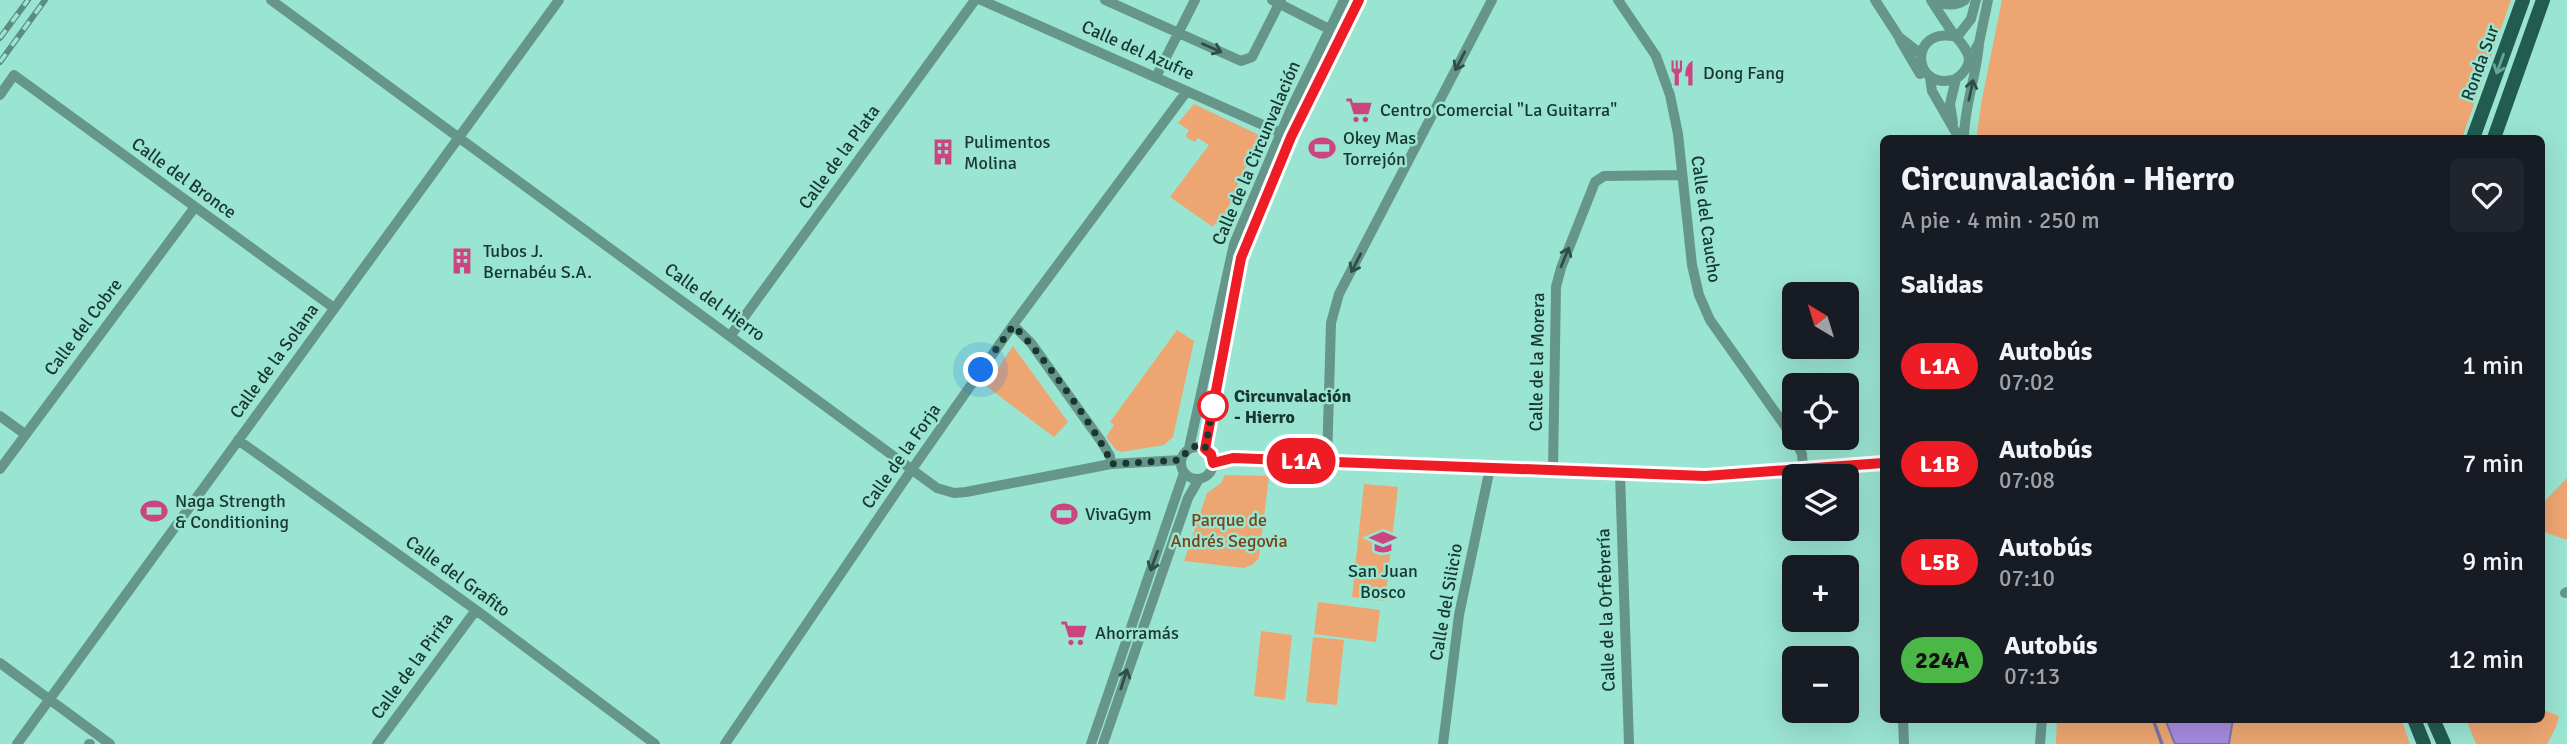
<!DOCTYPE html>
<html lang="es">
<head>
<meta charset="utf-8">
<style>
	:root { --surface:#171b24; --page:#20242c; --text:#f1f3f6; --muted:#9ea1a6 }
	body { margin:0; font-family:Signika,sans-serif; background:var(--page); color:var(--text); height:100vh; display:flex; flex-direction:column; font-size:26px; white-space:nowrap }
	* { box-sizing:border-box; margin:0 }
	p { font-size:23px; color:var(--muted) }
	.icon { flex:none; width:38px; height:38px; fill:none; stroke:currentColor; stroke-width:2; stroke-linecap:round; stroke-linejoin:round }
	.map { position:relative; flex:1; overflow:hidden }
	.details { position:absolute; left:1880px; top:135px; width:665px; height:588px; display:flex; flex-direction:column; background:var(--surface); border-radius:10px; box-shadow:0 7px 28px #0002 }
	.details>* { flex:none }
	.badge { padding:0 14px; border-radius:23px; font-size:24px; line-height:46px }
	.needle { width:46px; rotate:322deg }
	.tools { position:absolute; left:1782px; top:282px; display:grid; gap:14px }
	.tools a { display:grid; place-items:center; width:77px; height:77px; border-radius:10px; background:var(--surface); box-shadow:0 7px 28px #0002; font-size:35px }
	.you { position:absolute; width:35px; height:35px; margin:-18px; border:5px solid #fff; border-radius:50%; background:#1a73e8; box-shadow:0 0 0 10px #1a73e833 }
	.map>.badge { position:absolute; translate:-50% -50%; box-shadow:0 0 0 4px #fff }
	h2 { padding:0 21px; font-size:26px; line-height:63px }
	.round { display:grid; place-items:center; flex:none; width:74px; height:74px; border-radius:10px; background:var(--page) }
	.head { display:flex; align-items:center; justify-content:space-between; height:119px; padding:0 21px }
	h1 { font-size:33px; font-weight:800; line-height:52px }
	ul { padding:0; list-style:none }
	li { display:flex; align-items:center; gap:21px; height:98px; padding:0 21px }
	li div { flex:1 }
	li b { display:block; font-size:26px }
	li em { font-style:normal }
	li .badge { min-width:77px; font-weight:700; text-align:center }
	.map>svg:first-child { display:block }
	.green { fill:#eda672 }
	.water { fill:#a58bdf; stroke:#7b72aa; stroke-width:2 }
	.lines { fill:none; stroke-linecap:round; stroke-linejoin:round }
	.stream { stroke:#7b72aa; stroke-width:3.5 }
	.minor { stroke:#66968a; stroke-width:10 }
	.major { stroke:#225b4f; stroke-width:14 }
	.rail-casing { stroke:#598e81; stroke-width:6 }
	.rail { stroke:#9ae4d2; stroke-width:3.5; stroke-dasharray:10; stroke-linecap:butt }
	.oneway { stroke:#2c4f46 }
	.oneway2 { stroke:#64a697 }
	.line-casing { stroke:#fff; stroke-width:16 }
	.line { stroke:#ee1c25; stroke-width:10 }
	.walk { stroke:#183730; stroke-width:7; stroke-dasharray:0 12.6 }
	.stop-dot { fill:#fff; stroke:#ee1c25; stroke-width:3.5 }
	.labels { text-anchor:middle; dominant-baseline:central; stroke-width:5; stroke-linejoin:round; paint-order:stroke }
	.street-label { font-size:18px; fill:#183730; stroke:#9ae4d2 }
	.poi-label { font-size:18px; fill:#183730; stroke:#9ae4d2; text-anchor:start }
	.stop-label { font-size:18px; font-weight:bold; fill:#183730; stroke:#9ae4d2; text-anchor:start }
	.park-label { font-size:18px; fill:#774317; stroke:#9ae4d2 }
</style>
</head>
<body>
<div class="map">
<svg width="2567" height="744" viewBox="0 0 2567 744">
	<rect width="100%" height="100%" fill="#9ae4d2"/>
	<path class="green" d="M2002,0H2511L2462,138H1979L1977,134L1981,104Z
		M1194,104L1259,135L1221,225L1215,223L1213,227L1170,197L1209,145L1198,138L1195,142L1187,138L1186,135L1189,130L1178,123Z
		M1177,330L1194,341L1173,437L1164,445L1122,452L1116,450L1106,437L1114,425L1110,422Z
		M1013,346L1068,422L1054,437L986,386Z
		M1225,475L1269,476L1259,558L1252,565L1244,568L1184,561L1207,493L1221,483Z
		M2567,478V540L2541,531V505Z
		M1364,484L1398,487L1385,601L1352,597Z
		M1318,602L1380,610L1376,642L1314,634Z
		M1261,631L1292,635L1285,700L1254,696Z
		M1313,637L1344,640L1337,705L1306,702Z
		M2541,709L2559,716L2556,727L2547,744H2476L2466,719H2541Z
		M2057,719H2401L2410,744H2056Z"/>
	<path class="water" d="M2165,719H2233L2229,744H2175Z"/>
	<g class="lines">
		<path class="stream" d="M2153,719L2162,744"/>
		<path class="minor" d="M271,0L937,488L954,493L966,492L1111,464L1181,460
			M981,0L1281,133
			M1105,0L1241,61L1252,57L1281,0
			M1272,0L1329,29
			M1618,0L1656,56L1670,95L1678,134L1692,265L1699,295L1710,320L1795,440L1802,454L1803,468
			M1875,0L1899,37L1921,54
			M1931,0C1938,11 1945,22 1953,33C1967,50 1979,61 1956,79C1911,93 1908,25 1956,37
			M1935,0C1944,6 1956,6 1965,0
			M1957,37L1971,19L1976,0
			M1900,40L1920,74
			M1976,48L1979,43L1988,0
			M1156,77L1195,0
			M1930,78L1932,91L1959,138
			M0,95L14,75L334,308
			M1953,123L1950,104L1956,79
			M1964,138C1964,106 1977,75 1979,43
			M1013,325L1031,343L1101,441L1110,456L1111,464
			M731,335L975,0
			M0,416L25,434
			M238,440L476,610L655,744
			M1181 463a16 16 0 1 1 32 0a16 16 0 1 1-32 0Z
			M1189,448L1234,244L1291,109L1344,0
			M1205,448L1241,258L1291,137L1359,0
			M1327,462L1331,323L1339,294L1492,0
			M1213,463L1233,458L1705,476L1883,463
			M0,469L195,207
			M1553,471L1556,287L1561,268L1595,182L1604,176L1682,175
			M1620,474L1629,744
			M2565,593L2567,592
			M0,663L110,744
			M1903,719L1904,744
			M17,744L559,0
			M89,744H90
			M377,744L476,610
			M725,744L901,485L1013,325L1187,91
			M1091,744L1184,473
			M1103,744L1188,498L1199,479
			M1443,744L1459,615L1490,468
			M2040,744L2042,719"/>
		<path class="major" d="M2473,138L2523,0
			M2494,138L2543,0
			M2414,719L2424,744
			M2433,719L2444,744"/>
		<g class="rail-casing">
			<path id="rail" d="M0,38L28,0
				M0,62L45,0"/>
		</g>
		<use href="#rail" class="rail"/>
	</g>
	<defs><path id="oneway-shaft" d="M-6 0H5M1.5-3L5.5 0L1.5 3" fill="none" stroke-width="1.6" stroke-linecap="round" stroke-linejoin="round" transform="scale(1.75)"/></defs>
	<g class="oneway">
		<use href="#oneway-shaft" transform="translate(1212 48) rotate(24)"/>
		<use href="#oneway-shaft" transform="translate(1460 61) rotate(117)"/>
		<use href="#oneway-shaft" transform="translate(1971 90) rotate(-78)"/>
		<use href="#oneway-shaft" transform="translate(1565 257) rotate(-68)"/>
		<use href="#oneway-shaft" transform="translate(1356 263) rotate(117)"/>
		<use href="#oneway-shaft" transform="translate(1154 561) rotate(110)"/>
		<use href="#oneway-shaft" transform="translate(1124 679) rotate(-72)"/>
	</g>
	<use class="oneway2" href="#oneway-shaft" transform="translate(2500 64) rotate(110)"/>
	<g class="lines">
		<g class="line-casing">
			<path id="line" d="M1359,0L1291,137L1241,258L1205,449L1211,454L1213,463L1233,458L1705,476L1883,463"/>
		</g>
		<use href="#line" class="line"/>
		<path class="walk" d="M981,370L1013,326C1031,339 1107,443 1111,464L1181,460L1189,448L1197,446L1205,449L1214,402L1213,406"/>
	</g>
	<defs>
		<g id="restaurant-bare" transform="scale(2.1)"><path d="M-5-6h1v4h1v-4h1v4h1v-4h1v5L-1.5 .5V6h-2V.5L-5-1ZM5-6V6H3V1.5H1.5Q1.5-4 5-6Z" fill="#cc4480" stroke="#9ae4d2" stroke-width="2.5" paint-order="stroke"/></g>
		<g id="supermarket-bare" transform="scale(2.1)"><path d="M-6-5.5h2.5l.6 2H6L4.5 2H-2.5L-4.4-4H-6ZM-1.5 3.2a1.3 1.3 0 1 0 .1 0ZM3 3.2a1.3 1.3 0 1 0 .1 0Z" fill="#cc4480" stroke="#9ae4d2" stroke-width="2.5" paint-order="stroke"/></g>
		<g id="stadium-bare" transform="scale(2.1)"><path d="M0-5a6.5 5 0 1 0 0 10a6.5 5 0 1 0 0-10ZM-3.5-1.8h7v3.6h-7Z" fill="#cc4480" stroke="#9ae4d2" stroke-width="2.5" paint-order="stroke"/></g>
		<g id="building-bare" transform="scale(2.1)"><path d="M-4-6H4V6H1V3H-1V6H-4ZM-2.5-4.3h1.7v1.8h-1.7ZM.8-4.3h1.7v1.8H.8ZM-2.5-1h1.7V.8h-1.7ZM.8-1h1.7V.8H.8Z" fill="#cc4480" stroke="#9ae4d2" stroke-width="2.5" paint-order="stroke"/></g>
		<g id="school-bare" transform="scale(2.1)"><path d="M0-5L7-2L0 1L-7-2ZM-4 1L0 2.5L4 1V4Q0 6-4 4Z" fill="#cc4480" stroke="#9ae4d2" stroke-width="2.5" paint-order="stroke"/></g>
	</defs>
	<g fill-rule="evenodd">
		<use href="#restaurant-bare" x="1682" y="73"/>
		<use href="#supermarket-bare" x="1359" y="110"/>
		<use href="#stadium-bare" x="1322" y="148"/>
		<use href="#building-bare" x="943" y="152"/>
		<use href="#building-bare" x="462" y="261"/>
		<use href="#stadium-bare" x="154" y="511"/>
		<use href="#stadium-bare" x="1064" y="514"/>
		<use href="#school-bare" x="1383" y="542"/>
		<use href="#supermarket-bare" x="1074" y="633"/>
	</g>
	<circle class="stop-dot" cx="1213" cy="406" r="14"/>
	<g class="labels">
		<g class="street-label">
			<text transform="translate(1138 50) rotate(24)">Calle del Azufre</text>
			<text transform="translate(2480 63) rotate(-70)">Ronda Sur</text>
			<text transform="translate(1256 153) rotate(-67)">Calle de la Circunvalación</text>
			<text transform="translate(839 157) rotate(-54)">Calle de la Plata</text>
			<text transform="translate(184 178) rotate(36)">Calle del Bronce</text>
			<text transform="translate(1706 219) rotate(82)">Calle del Caucho</text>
			<text transform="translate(715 302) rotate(36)">Calle del Hierro</text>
			<text transform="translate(83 327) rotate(-53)">Calle del Cobre</text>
			<text transform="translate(274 361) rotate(-54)">Calle de la Solana</text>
			<text transform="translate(1537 362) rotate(-89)">Calle de la Morera</text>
			<text transform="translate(901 456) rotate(-55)">Calle de la Forja</text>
			<text transform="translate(458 576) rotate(36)">Calle del Grafito</text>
			<text transform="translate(1446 602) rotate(-80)">Calle del Silicio</text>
			<text transform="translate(1606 610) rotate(-92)">Calle de la Orfebrería</text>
			<text transform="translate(412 666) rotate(-54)">Calle de la Pirita</text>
		</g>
		<g class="poi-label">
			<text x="1703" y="73">Dong Fang</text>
			<text x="1380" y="110">Centro Comercial "La Guitarra"</text>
			<text x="1343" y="138">Okey Mas<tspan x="1343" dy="21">Torrejón</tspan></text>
			<text x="964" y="142">Pulimentos<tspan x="964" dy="21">Molina</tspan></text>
			<text x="483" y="251">Tubos J.<tspan x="483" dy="21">Bernabéu S.A.</tspan></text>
			<text x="175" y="501">Naga Strength<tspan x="175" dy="21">&amp; Conditioning</tspan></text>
			<text x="1085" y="514">VivaGym</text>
			<text x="1383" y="571" text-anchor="middle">San Juan<tspan x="1383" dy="21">Bosco</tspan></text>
			<text x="1095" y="633">Ahorramás</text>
		</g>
		<g class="stop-label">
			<text x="1234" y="396">Circunvalación<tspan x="1234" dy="21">- Hierro</tspan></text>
		</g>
		<g class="park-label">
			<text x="1229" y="520">Parque de<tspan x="1229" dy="21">Andrés Segovia</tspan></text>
		</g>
	</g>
</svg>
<div class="tools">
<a><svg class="needle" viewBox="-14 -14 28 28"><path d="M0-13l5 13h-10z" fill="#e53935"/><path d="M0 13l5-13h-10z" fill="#9ea1a6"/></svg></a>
<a><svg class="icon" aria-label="locate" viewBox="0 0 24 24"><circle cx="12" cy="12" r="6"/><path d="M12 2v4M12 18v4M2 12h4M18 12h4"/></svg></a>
<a><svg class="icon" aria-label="layers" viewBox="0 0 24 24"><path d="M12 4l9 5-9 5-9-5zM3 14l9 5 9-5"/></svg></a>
<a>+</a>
<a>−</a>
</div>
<div class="you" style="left:981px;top:370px"></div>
<b class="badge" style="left:1301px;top:461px;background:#ee1c25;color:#fff">L1A</b>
<section class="details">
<div class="head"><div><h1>Circunvalación - Hierro</h1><p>A pie · 4 min · 250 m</p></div><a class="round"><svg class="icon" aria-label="heart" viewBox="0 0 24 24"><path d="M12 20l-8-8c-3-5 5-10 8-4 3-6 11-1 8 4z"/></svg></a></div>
<h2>Salidas</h2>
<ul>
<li><span class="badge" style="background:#ee1c25;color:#fff">L1A</span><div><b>Autobús</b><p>07:02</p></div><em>1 min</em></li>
<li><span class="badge" style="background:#ee1c25;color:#fff">L1B</span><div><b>Autobús</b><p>07:08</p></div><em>7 min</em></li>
<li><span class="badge" style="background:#ee1c25;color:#fff">L5B</span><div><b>Autobús</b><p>07:10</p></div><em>9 min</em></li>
<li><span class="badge" style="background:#4ab747;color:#111">224A</span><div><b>Autobús</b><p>07:13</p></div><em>12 min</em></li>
</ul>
</section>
</div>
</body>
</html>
